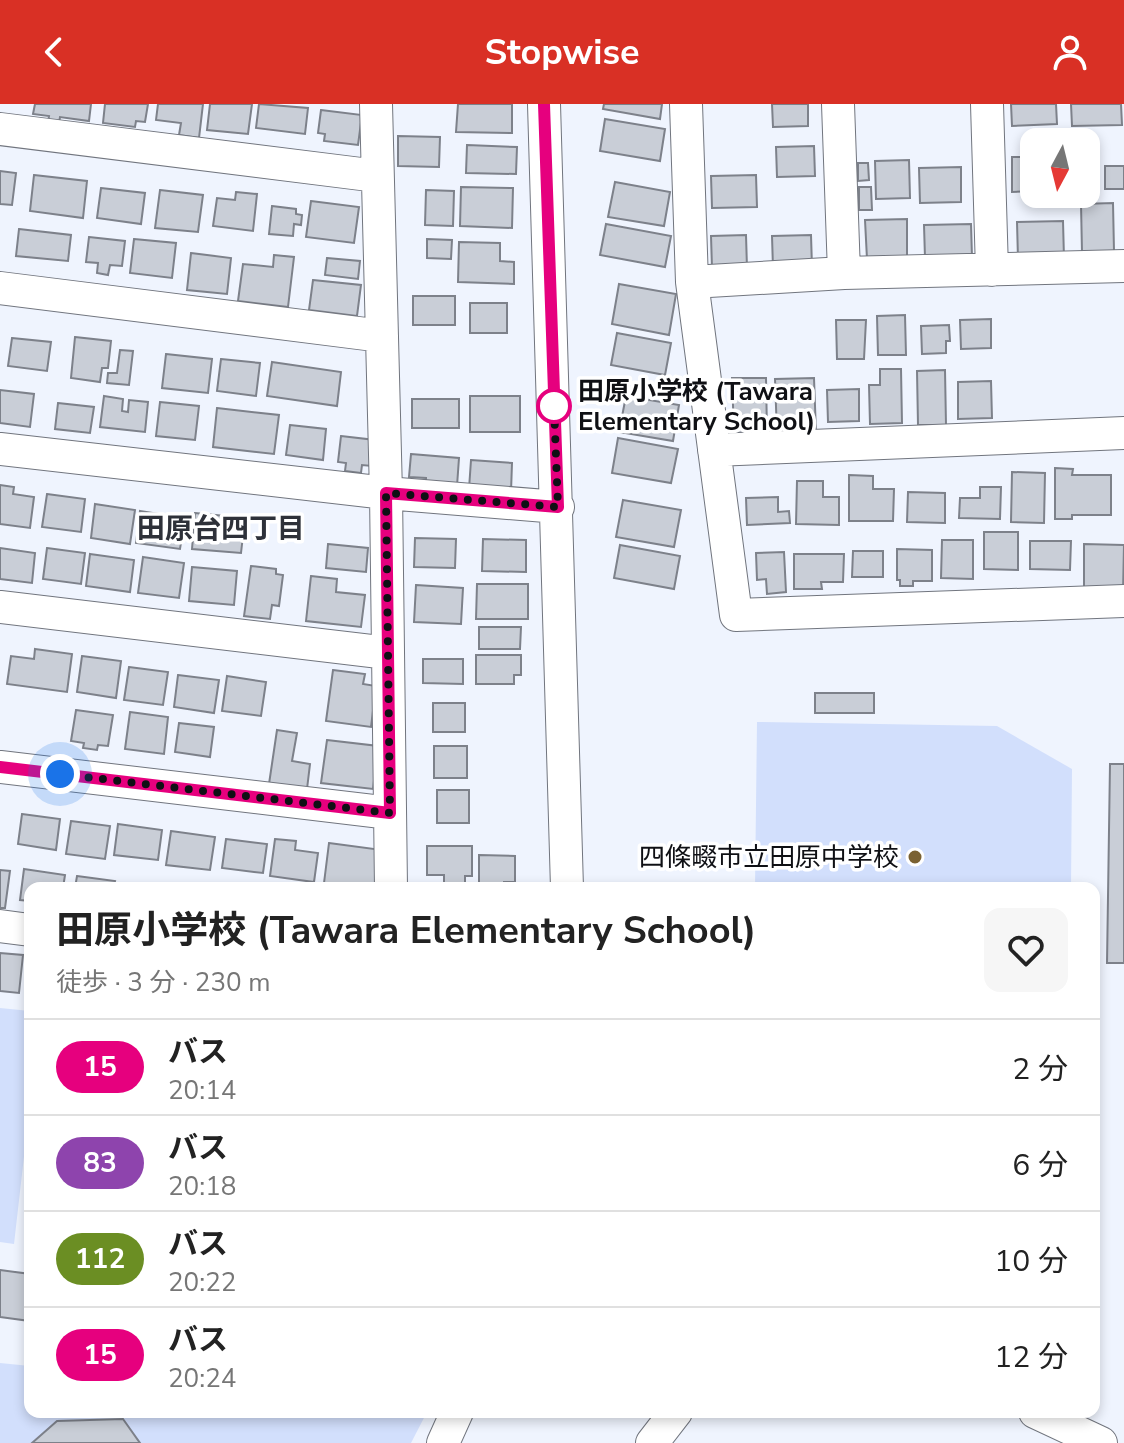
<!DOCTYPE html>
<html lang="ja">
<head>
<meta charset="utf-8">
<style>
	:root { --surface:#fff; --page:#f6f6f6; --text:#222; --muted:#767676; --line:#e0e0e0; --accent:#d93025 }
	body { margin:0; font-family:"Nunito Sans","Noto Sans JP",sans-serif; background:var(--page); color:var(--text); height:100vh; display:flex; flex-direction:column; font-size:30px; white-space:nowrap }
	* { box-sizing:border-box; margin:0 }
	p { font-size:26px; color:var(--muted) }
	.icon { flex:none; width:44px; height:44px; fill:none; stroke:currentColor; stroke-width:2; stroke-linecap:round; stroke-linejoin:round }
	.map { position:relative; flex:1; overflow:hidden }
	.drawer { position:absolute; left:24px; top:778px; width:1076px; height:536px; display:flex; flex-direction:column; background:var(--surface); border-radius:16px; box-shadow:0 4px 12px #0003 }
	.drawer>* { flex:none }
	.badge { padding:0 16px; border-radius:26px; font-size:28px; line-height:52px }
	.needle { width:52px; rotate:187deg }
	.buttons { position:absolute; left:1020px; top:24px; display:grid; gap:16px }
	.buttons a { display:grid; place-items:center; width:80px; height:80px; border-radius:16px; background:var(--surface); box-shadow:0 4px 12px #0003; font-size:40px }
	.you { position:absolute; width:40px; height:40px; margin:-20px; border:6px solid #fff; border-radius:50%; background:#1a73e8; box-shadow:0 0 0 12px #1a73e833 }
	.map>.badge { position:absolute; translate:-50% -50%; box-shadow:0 0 0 4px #fff }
	.round { display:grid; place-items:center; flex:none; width:84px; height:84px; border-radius:16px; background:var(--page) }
	.headline { display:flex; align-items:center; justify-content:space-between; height:136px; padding:0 32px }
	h1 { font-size:38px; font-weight:700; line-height:60px }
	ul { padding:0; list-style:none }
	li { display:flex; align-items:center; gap:24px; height:96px; padding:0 32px; border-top:2px solid var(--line) }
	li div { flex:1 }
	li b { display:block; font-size:30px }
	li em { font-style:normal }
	li .badge { min-width:88px; font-weight:700; text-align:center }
	header { display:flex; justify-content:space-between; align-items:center; height:104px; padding:0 32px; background:var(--accent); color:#fff; font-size:36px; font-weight:700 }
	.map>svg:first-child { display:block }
	.green { fill:#d2dffc }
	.building { fill:#c9ced7; stroke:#7d818a; stroke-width:2 }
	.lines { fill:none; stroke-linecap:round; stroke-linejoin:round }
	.minor-casing { stroke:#71757e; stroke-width:34 }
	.minor { stroke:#fff; stroke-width:32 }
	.line-casing { stroke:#fff; stroke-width:18 }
	.line { stroke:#e6007e; stroke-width:12 }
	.walk { stroke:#0f1014; stroke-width:8; stroke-dasharray:0 14.4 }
	.stop-dot { fill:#fff; stroke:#e6007e; stroke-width:4 }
	.poi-dot { fill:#7a6132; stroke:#fff; stroke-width:3 }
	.labels { text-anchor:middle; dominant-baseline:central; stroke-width:7; stroke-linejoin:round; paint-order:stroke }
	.stop-label { font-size:26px; font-weight:bold; fill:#0f1014; stroke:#fff; text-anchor:start }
	.poi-label { font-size:26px; fill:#0f1014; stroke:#fff; text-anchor:end }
	.neighbourhood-label { font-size:28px; font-weight:bold; fill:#2e3139; stroke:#fff }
</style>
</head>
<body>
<header><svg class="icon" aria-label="back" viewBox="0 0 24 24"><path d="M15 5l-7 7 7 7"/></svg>Stopwise<svg class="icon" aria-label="person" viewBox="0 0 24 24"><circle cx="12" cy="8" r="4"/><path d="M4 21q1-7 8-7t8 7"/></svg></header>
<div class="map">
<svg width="1124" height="1339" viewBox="0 0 1124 1339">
	<rect width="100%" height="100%" fill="#eff4fe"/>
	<path class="green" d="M757,618L997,622L1072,665L1071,784H755Z
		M0,904L30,907V1000L14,1140L0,1138Z
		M0,1259L30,1262V1308H427L411,1339H0Z"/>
	<path class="building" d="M35,0H91L89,17L60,13L59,19L48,18L49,12L33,10Z
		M105,0H148L145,18L136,17L135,23L103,19Z
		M158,0H203L199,34L179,31L181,19L156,16Z
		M210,0H252L248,30L207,26Z
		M259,0L308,4L305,30L256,24Z
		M458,0H512V29L456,28Z
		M604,0H662L660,15L603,5Z
		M772,0H808V22L773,23Z
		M1011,0H1056L1057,20L1012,22Z
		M1071,0H1121L1122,21L1072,22Z
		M321,6L362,11L358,41L324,37L325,30L318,29Z
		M605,15L665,25L660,57L600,47Z
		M398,32L440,33L439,63L398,62Z
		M1086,39H1098L1099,83L1086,84Z
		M467,41L517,43L516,70L466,69Z
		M814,42L815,72L777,73L776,43Z
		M1012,53H1034V87L1012,88Z
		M909,56L910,94L876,95L875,57Z
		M858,59H868L869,76L858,77Z
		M1105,62H1124V85H1105Z
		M961,63V98L920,99L919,64Z
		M0,67L16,69L12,101L0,100Z
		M34,71L87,77L83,114L30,107Z
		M756,71L757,103L712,104L711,72Z
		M615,78L670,88L664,122L608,113Z
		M461,83L513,84L512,124L460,122Z
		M859,83H871L872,106H859Z
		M101,84L145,89L141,120L97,114Z
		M160,86L203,91L198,128L155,124Z
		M426,86L454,87L453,122L425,121Z
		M236,88L257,90L253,127L213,122L217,94L235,96Z
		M311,97L359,103L354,139L306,133Z
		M1113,99L1114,147L1082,148L1081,100Z
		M272,102L296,105V110L302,111L301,121L294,120L293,132L269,130Z
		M907,115V154L867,155L865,116Z
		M1063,117L1064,154L1018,155L1017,118Z
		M606,120L671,132L665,163L600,151Z
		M971,120L972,153L925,154L924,121Z
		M19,125L71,131L68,157L16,152Z
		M746,131L747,164H712L711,132Z
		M811,131L812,163L773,164L772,132Z
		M89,133L125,137L122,162L110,161L108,171L97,169L98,159L86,158Z
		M134,135L176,139L172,174L130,169Z
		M427,135L452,136L451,155L427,154Z
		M459,138L500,139V157L514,158V180L458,178Z
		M191,149L231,154L227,190L187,186Z
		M274,151L294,153L288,203L238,197L243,160L273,163Z
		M327,154L360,157L358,175L325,171Z
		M313,176L361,181L357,212L309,206Z
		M619,180L676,190L669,231L612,220Z
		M413,192H455V221H413Z
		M470,199H507V229H470Z
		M905,211L906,251H878L877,212Z
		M991,215V244L961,245L960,216Z
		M836,216H866L864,255H837Z
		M949,221L950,237H946V249L922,250L921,222Z
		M617,229L671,239L665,271L611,261Z
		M75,233L111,237L108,264H102L100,278L71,274Z
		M12,234L51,238L47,267L8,262Z
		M120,246L133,247L129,281L107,279L108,269H117Z
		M166,250L212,255L208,289L162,284Z
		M221,255L260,259L256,292L217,287Z
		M272,258L341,268L337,302L267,292Z
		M880,265H901L902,319L870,320L869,281H880Z
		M945,266L946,321H918L917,267Z
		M732,274H766L767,328L734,329Z
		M814,274L816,329L777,330L775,275Z
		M991,277L992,314L958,315V278Z
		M859,285V317L828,318L827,286Z
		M0,286L34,290L30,323L0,319Z
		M104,292L123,295L122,307L128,308L129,296L148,298L145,328L100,323Z
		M470,292H520V328H470Z
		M626,292L679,301L673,337L619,328Z
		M412,295H459V324H412Z
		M160,298L199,302L195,336L156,332Z
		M58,299L94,303L90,329L55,325Z
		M217,304L279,311L274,350L213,343Z
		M290,321L326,325L323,356L286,351Z
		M341,332L375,336L372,362L362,361L361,369L345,367L346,359L338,358Z
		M618,334L678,345L671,379L612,369Z
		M411,350L459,354L457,382L426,380V374L409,373Z
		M471,356L512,359L511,388L469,385Z
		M1055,364L1073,365L1072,371H1111V411H1072V415H1055Z
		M1012,368L1045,369L1044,419L1011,418Z
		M849,371L873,372V385H894L893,417H849Z
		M797,377H823V393H839V421L796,420Z
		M0,381L14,383L13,390L34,393L30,424L0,420Z
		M980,383H1001L1000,415L959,414L960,394H980Z
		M908,388L945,389V419L907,418Z
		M47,390L85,395L81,428L42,423Z
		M778,393V408L789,407L790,419L747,421L746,394Z
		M623,396L681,406L674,443L616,433Z
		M95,400L135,406L130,440L91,434Z
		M140,407L185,414L180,445L136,439Z
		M195,409L245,414L241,449L192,445Z
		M984,428H1018V466L984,465Z
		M415,434L456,435L455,464L414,463Z
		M483,435L526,436V468L482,467Z
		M942,436H973V475L941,474Z
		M1030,437H1071L1070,466L1030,465Z
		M328,440L368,444L366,468L326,464Z
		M1084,440L1124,441L1123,488L1084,487Z
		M620,441L680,452L674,485L614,474Z
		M0,444L35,449L32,479L0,475Z
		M47,444L85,449L81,480L43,475Z
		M897,445L932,446V477H913V482H900V476H897Z
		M853,447H883V473H852Z
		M784,448L786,488L767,490L766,475L757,476L756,449Z
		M90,450L134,456L130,488L86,482Z
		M794,450H844L843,478H821L822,485H794Z
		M143,453L184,459L179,494L138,489Z
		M251,462L276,465V470L283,471L279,502L272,501L270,515L244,512Z
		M192,463L237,467L234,501L189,497Z
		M311,472L337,475L336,488L365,491L361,523L306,517Z
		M477,480H528V515H476Z
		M416,481L463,484L461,520L414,518Z
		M479,523H521L520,545H479Z
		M35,545L72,550L67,588L7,580L11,552L34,555Z
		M476,551H521V571H514V580H476Z
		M82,552L121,557L116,594L77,588Z
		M423,555H463V580L423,579Z
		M129,563L168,568L163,601L124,596Z
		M333,566L365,570L363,580L376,582L371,623L326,617Z
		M178,571L219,576L214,609L174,603Z
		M227,572L266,578L261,612L222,607Z
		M815,589H874V609H815Z
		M433,599H465V628H433Z
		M76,606L113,611L108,642L98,641L97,646L83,644L84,639L71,637Z
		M130,608L168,613L164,650L125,645Z
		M179,619L214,623L210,653L175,648Z
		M277,626L297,629L292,657L310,660L307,685L269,680Z
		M327,636L378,642L373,685L321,679Z
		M434,642H467V674H434Z
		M1110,660H1124V859H1107Z
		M437,686H469V719H437Z
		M22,710L60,715L56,746L18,740Z
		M71,717L110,722L105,755L66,750Z
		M118,720L162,726L158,756L114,751Z
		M171,727L215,733L210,766L166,761Z
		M226,735L267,740L263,769L222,764Z
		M275,735L296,737L295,746L318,749L314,778L270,772Z
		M329,739L382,746L377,784L324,779Z
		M427,742H472V772H465V784H444V771H427Z
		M479,751L515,752V778H504V784H479Z
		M24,765L65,771L63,784H30V797L20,796Z
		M0,766L10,767L5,804H0Z
		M77,772L115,777L113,784H75Z
		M0,849L23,851L19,889L0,887Z
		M0,1166L30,1170V1217L0,1213Z
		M123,1315L140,1339H32L57,1317Z"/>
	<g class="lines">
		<g class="minor-casing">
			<path id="minor" d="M376,0L386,389L391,784
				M544,0L567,784
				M686,0L692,178L736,511L1124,497
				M838,0L844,169
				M987,0L992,166
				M0,25L377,72
				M692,178L844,169L1124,162
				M0,184L382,232
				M0,345L386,389L558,403
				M714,346L1124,329
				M0,503L388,549
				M0,663L390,709
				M0,822L30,826
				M1035,1308L1101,1339
				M443,1339L457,1308
				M652,1339L676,1308"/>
		</g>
		<use href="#minor" class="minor"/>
	</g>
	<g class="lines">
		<g class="line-casing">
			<path id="line" d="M0,663L390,709L386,389L558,403L544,0"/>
		</g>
		<use href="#line" class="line"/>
		<path class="walk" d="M60,670L390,709L386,389L558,403L554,302"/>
	</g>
	<circle class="stop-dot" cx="554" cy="302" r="16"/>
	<circle class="poi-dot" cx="915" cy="753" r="8"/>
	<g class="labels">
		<g class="stop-label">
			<text x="578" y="287">田原小学校 (Tawara<tspan x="578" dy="30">Elementary School)</tspan></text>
		</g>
		<g class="poi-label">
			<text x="899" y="753">四條畷市立田原中学校</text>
		</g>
		<g class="neighbourhood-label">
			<text x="221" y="425">田原台四丁目</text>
		</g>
	</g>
</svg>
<div class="buttons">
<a><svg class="needle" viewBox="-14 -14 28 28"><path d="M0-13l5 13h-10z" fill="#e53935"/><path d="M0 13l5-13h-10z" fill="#767676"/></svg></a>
</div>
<div class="you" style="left:60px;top:670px"></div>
<section class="drawer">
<div class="headline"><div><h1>田原小学校 (Tawara Elementary School)</h1><p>徒歩 · 3 分 · 230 m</p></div><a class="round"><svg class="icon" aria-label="heart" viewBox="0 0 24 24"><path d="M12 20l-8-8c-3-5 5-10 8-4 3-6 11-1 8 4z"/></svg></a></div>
<ul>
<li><span class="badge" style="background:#e6007e;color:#fff">15</span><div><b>バス</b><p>20:14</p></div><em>2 分</em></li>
<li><span class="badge" style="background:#8e44ad;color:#fff">83</span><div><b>バス</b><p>20:18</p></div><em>6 分</em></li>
<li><span class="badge" style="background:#6b8e23;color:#fff">112</span><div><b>バス</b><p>20:22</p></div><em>10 分</em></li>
<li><span class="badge" style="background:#e6007e;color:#fff">15</span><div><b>バス</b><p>20:24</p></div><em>12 分</em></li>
</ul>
</section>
</div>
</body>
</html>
